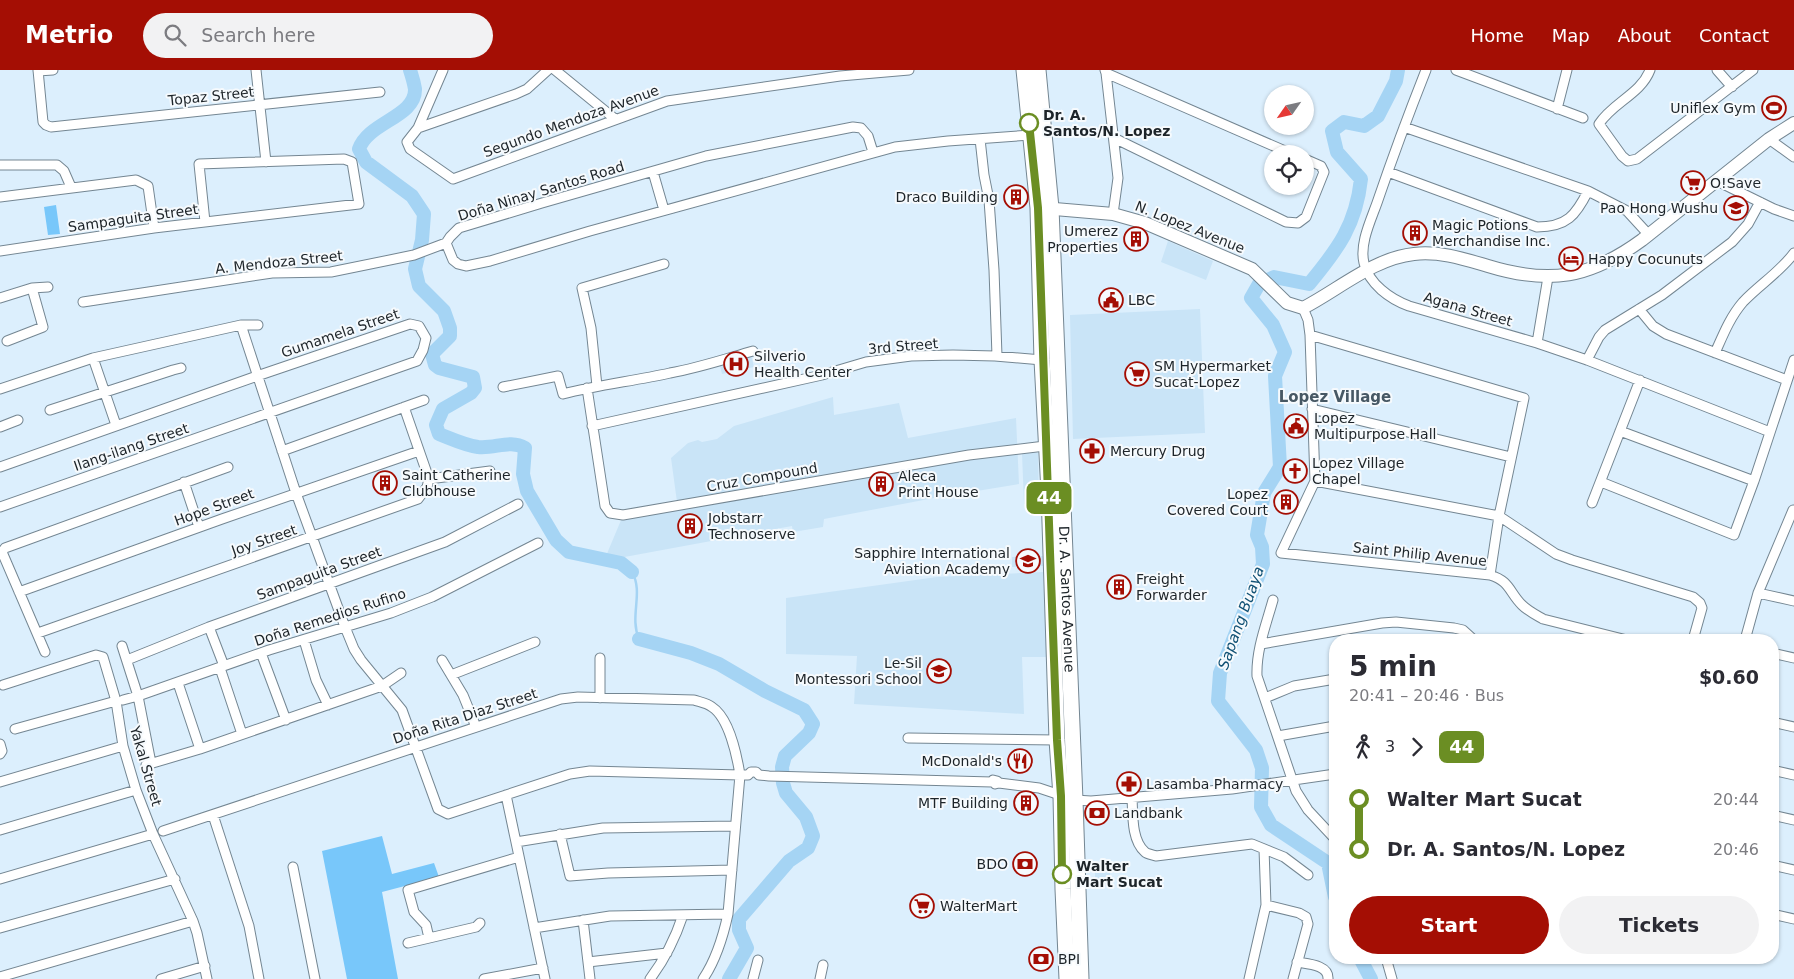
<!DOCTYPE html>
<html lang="en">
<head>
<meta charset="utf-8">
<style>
	:root { --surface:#fff; --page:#f2f2f3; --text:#2b2b33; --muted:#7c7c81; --accent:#a40e04 }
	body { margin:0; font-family:"DejaVu Sans",sans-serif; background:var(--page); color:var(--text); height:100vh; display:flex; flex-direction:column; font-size:19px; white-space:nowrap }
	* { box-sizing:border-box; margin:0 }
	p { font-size:16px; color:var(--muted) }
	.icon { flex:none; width:28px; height:28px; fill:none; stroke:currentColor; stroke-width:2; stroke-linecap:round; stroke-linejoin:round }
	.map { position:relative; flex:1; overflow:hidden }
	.sheet { position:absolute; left:1329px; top:564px; width:450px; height:330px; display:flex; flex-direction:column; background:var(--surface); border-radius:20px; box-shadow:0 1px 4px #0004 }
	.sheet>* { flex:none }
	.badge { padding:0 10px; border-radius:8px; font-size:18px; line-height:32px }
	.needle { width:32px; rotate:236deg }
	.controls { position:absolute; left:1264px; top:15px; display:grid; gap:10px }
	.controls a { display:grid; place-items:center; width:50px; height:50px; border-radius:50%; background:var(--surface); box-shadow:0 1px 4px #0004; font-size:25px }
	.map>.badge { position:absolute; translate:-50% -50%; box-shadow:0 0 0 2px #fff }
	.legs { display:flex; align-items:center; gap:8px; height:55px; padding:0 20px; font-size:16px }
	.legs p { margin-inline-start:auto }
	.head { display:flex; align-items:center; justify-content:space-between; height:85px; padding:0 20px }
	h1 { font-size:28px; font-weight:700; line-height:38px }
	.primary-button { display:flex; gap:10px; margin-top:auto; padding:10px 20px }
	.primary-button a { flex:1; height:58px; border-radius:30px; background:var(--accent); color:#fff; font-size:20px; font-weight:700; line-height:58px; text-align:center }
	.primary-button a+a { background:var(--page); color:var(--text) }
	ul { padding:0 20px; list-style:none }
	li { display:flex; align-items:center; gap:18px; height:50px; font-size:19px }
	li i { display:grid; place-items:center; width:8px; height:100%; margin:0 6px; background:currentColor }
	li i::after { content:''; width:12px; height:12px; margin:-6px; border:4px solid; border-radius:50%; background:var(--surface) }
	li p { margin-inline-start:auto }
	li:first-child i { background:linear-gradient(#0000 50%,currentColor 0) }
	li:last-child i { background:linear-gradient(currentColor 50%,#0000 0) }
	header { display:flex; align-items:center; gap:30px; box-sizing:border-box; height:70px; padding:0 25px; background:var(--accent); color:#fff }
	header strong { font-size:24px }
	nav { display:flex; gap:28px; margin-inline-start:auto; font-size:18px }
	.search { width:350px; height:45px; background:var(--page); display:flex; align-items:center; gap:12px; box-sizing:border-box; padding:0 18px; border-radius:28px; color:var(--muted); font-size:19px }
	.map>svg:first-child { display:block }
	.built { fill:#c9e4f7 }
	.green { fill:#78c7fa }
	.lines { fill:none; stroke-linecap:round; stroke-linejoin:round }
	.stream { stroke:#a5d4f4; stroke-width:2.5 }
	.river { stroke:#a5d4f4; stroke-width:14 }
	.street-casing { stroke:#748692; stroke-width:11 }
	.secondary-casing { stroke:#748692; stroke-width:14 }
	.primary-casing { stroke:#748692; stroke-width:17 }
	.street { stroke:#fff; stroke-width:9 }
	.secondary { stroke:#fff; stroke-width:12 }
	.primary { stroke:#fff; stroke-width:15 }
	.line-1-casing { stroke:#fff; stroke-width:11 }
	.line-1 { stroke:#6b8e23; stroke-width:8 }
	.stop-1-dot { fill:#fff; stroke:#6b8e23; stroke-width:2.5 }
	.labels { text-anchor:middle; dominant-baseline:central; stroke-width:4; stroke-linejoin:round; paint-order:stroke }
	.street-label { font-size:14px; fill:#1d2429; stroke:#f6fafd }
	.poi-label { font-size:14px; fill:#1d2429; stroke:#f6fafd; text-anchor:start }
	.stop-label { font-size:14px; font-weight:bold; fill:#1d2429; stroke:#f6fafd; text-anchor:start }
	.neighbourhood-label { font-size:15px; font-weight:bold; fill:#475864; stroke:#f6fafd }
	.water-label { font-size:15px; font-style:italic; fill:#125275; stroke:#f6fafd }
</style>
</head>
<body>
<header>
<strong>Metrio</strong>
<div class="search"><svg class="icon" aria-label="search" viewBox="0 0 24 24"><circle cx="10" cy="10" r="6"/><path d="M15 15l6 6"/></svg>Search here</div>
<nav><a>Home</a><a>Map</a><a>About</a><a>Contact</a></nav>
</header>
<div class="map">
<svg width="1794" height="909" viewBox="0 0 1794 909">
	<rect width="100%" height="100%" fill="#dceffd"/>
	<path class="built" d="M1168,171L1213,191L1206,210L1161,192Z
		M1200,239L1205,363L1073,369L1070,245Z
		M751,285L754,297L722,304L719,292Z
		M833,327L834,345L899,333L908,368L1016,348L1019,414L934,428L824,449L823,457L793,462L792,456L619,488L606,486L624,443L677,432L671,388L688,373L698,370L702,372L717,369L734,356Z
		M1022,383H1038L1039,434H1024Z
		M1043,486V496L1012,497V487Z
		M1043,502L1047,587H1022L1024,644L854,634L857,586L786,584V528L937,507Z
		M1095,799H1110V814H1095Z"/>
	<path class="green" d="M56,135L60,164L48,165L44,137Z
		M382,766L392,804L434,793L439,807L382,822L398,909H347L322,781Z"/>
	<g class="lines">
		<path class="stream" d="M632,502C644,523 629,546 639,569"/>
		<path class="river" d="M410,0C412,6 414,13 415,19C416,47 368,52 359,79L366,92L412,126L424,144L422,170L415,199L419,216L444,241L450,258V266L432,284L435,295L439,298L473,307L475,318L471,323L443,339L436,355L439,364C452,369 464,375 478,377C495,379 510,369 525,378L523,404L527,421L556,470L569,482L621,493L632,502
			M639,569L691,583L719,594L765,621L804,640L813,654L809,663L785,686L782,697L783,713L786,723L806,747L813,766L808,778L789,791L739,849V860L747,878L729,909
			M1335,827L1328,793L1271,755L1261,737L1262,698L1256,680L1218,631L1220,603L1263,494L1262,477L1257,465L1264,423L1280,397L1275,306L1285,282L1273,255L1251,228L1259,214L1274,207L1309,214C1338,179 1356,155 1361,109L1337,82L1332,61L1344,52L1364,56L1378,46L1396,11L1398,0
			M1360,888L1371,909"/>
		<g class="street-casing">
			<path id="street" d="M38,0L43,52L46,55L51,57L380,22
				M256,0L266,92
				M548,0L527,19L516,24L418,58L407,72L410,79L453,109L667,31L840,6L909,0
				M555,0L615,49
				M1105,0L1106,3L1292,84
				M1426,0C1409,43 1393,86 1378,130C1372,148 1359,173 1364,193C1369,214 1390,229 1409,236L1537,273L1587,290L1770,362
				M1456,0L1583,48
				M1650,0C1641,24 1612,33 1599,54L1622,86L1628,91L1637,89L1753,0
				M1717,0L1732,17
				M38,1L53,0
				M1106,3L1118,108L1113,144
				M1557,39L1567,0
				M1404,57L1588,121L1627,141L1649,165
				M418,58L443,0
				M1114,68L1286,152L1298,153L1306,147L1324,102L1321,96L1305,89
				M980,69L984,105L989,130L994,200L997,286
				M1769,69L1794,87
				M873,82L868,66L861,58L853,57L706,86L542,133L459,158L450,167L446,173L453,190L458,194L466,196L490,191L590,161L895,77L948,71L1031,65
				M0,95H57L64,101L71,117
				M653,102L664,140
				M1388,102L1537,157C1567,157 1576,145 1588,121
				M1717,111L1774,139L1794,146
				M0,127L136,110L148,116L154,158
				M0,181L154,158L359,134L352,92L344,89L199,94L205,152
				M0,228L32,218L48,217
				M83,232L272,203L331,202L414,185L446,173
				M1303,238L1308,250L1310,265L1315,411L1281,483L1490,505C1510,511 1509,522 1522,535C1528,541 1536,545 1543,549L1627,570
				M1639,239L1653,256L1666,264L1787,310
				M241,255L296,423L345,557L354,579L361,590L402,640L438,739L448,744L570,704L590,701L740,705H748L751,702H756L759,705L769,706L992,712L993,710L997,711L999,713
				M1310,265L1524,328L1499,446L1490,505
				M7,271L43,257L32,218
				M1537,273L1548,207
				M1715,283C1723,265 1730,247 1743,232C1759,215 1780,202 1794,183
				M93,288L116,355
				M1587,290L1599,267L1605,260L1662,225L1732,172L1748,154L1760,132
				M597,316L591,258L582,218L664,194
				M503,317L558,306L563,324C598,315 634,311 670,303C698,298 725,289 753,281
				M587,318L605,436L610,443L623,445L969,385L1045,376
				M0,319L93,288L241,255H258
				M404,337L429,409
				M1312,339L1511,387
				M50,340L173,300L181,298
				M592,356L822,305L866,292L911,286L953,285L995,286L1042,290
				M0,357L18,350
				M1620,361L1754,411
				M282,381L424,330
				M0,397L257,306L410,254L419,256L426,268L423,280L417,291L0,437
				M429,409L490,401
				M1315,411L1499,446L1556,484L1572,490L1693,527L1700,533L1702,538L1693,570
				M184,412L199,457
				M1601,412L1734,465L1754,411L1794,290
				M1592,433L1640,310
				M19,522L222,449L419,381
				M1758,523L1794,531
				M1273,530C1266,555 1256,580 1257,606L1296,721L1308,740L1335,769
				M209,557L224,596
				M38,563L418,429L427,417L429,409
				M304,570L316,610L328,635
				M1745,570L1758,523L1793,440
				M1261,574L1382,553L1396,552L1454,558L1463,560L1474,570
				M122,576L138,626L151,693
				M45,582L2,482L5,478L228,397
				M261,583L286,650
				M1772,583L1794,588
				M127,590L209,557L445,472L518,434
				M442,590L463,625L476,657
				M220,598L242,664
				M451,605L535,572
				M178,613L200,679
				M3,615L96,585L103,587L116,631L123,676L136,720L153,764L193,851L197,863L207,909
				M600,628V588
				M1265,628L1294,616L1335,609
				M123,630L138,626L269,580L391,543L432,527L538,473
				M1772,652L1794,657
				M15,659L116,631
				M1278,666L1335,656
				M908,668L1057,670
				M0,674L2,681L0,684
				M146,695L200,679L382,616L401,603
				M1772,700L1794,705
				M0,712L123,676
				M995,714L999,713L1039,718L1075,730L1091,731L1232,719L1335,704
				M506,725L545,909
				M1132,727C1133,743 1131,770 1145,782C1147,784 1153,785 1156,786L1252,774L1284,787L1308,805
				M213,745L249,856L259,909
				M1772,745L1794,750
				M0,760L136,720
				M163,761L561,629L578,627L694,630C700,632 707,633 712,637C729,648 737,686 740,705L728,844C723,867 716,890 703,909
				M560,764L570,806L608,803L732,800
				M516,772L603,758L735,756
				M1772,795L1794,800
				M293,797L315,909
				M0,809L153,764
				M1266,835L1299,843L1306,847L1308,854L1293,909
				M1772,844L1794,849
				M583,850L590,909
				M0,858L175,809
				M534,858L610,846L728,844
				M429,868L426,855L414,842L408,820L519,787
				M408,873L476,857L480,853
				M1386,888L1392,909
				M588,892L667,883
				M1297,892C1308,894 1329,895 1328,909
				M0,907L193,851
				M161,909L205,896
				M484,909L543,898
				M650,909C665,889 675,869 683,845
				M753,909L758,890
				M820,909L823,895
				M1249,909L1266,835L1264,779"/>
		</g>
		<g class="secondary-casing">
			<path id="secondary" d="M1043,138L1113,144L1145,153L1252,199L1287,233L1303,238C1338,220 1374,188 1414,184C1440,181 1464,189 1488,196C1550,215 1590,208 1642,170L1769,69L1794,53"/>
		</g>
		<g class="primary-casing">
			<g id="primary">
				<path d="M1024,0L1038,138L1042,290L1049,422L1057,670L1061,726L1063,819L1067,909"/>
				<path id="s1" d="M1038,0L1051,138L1075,730L1081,909"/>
			</g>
		</g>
		<use href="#street" class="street"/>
		<use href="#secondary" class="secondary"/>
		<use href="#primary" class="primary"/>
	</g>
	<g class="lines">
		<g class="line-1-casing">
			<path id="line-1" d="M1029,53L1038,138L1050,482L1057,670L1061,726L1062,804"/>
		</g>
		<use href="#line-1" class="line-1"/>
	</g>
	<defs>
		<g id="stadium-ring" transform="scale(1.25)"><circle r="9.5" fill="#f6fafd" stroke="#a40e04" stroke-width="1.5"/><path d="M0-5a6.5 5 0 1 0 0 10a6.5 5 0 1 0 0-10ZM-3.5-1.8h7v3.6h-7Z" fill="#a40e04"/></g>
		<g id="supermarket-ring" transform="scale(1.25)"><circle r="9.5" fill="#f6fafd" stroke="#a40e04" stroke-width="1.5"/><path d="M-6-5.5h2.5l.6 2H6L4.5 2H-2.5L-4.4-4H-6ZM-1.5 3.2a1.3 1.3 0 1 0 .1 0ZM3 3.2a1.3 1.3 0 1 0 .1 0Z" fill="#a40e04"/></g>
		<g id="building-ring" transform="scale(1.25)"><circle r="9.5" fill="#f6fafd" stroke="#a40e04" stroke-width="1.5"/><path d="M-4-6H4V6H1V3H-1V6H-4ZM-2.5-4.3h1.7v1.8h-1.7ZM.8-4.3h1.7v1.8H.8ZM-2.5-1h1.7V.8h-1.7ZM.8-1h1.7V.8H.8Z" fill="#a40e04"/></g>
		<g id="school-ring" transform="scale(1.25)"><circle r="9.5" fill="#f6fafd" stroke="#a40e04" stroke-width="1.5"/><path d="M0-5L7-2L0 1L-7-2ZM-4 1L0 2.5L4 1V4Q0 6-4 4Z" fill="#a40e04"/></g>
		<g id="hotel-ring" transform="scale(1.25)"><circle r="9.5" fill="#f6fafd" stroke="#a40e04" stroke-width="1.5"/><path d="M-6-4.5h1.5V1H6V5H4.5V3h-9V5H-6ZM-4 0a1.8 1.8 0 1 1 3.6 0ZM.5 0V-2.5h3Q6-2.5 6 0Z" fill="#a40e04"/></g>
		<g id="civic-ring" transform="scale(1.25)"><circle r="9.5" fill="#f6fafd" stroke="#a40e04" stroke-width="1.5"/><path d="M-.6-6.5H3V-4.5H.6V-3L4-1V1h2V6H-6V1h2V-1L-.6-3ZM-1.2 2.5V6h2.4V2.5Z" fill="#a40e04"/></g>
		<g id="hospital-ring" transform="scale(1.25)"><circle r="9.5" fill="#f6fafd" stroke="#a40e04" stroke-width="1.5"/><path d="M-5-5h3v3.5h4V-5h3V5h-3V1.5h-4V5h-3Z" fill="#a40e04"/></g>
		<g id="pharmacy-ring" transform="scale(1.25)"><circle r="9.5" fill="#f6fafd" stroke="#a40e04" stroke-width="1.5"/><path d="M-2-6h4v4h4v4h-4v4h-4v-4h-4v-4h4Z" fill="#a40e04"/></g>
		<g id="church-ring" transform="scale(1.25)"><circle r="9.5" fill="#f6fafd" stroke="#a40e04" stroke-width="1.5"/><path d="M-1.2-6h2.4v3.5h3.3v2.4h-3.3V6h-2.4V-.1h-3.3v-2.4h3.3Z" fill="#a40e04"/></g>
		<g id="restaurant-ring" transform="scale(1.25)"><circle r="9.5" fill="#f6fafd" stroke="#a40e04" stroke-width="1.5"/><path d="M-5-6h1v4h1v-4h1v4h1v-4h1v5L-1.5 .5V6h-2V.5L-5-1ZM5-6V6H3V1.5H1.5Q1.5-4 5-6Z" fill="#a40e04"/></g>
		<g id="bank-ring" transform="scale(1.25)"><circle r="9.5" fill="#f6fafd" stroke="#a40e04" stroke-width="1.5"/><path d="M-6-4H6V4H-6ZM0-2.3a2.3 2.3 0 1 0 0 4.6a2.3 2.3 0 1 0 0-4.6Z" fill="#a40e04"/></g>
	</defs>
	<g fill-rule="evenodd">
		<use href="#stadium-ring" x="1774" y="38"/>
		<use href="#supermarket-ring" x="1693" y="113"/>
		<use href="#building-ring" x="1016" y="127"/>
		<use href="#school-ring" x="1736" y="138"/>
		<use href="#building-ring" x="1415" y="163"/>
		<use href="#building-ring" x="1136" y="169"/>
		<use href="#hotel-ring" x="1571" y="189"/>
		<use href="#civic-ring" x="1111" y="230"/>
		<use href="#hospital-ring" x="736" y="294"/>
		<use href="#supermarket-ring" x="1137" y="304"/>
		<use href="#civic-ring" x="1296" y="356"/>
		<use href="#pharmacy-ring" x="1092" y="381"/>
		<use href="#church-ring" x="1295" y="401"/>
		<use href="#building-ring" x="385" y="413"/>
		<use href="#building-ring" x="881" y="414"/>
		<use href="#building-ring" x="1286" y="432"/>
		<use href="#building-ring" x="690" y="456"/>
		<use href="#school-ring" x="1028" y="491"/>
		<use href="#building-ring" x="1119" y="517"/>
		<use href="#school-ring" x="939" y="601"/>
		<use href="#restaurant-ring" x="1020" y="691"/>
		<use href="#pharmacy-ring" x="1129" y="714"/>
		<use href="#building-ring" x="1026" y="733"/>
		<use href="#bank-ring" x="1097" y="743"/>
		<use href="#bank-ring" x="1025" y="794"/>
		<use href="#supermarket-ring" x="922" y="836"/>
		<use href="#bank-ring" x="1041" y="889"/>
	</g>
	<g class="stop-1-dot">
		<circle cx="1029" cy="53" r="9"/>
		<circle cx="1062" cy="804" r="9"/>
	</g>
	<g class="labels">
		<g class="street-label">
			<text transform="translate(211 26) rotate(-6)">Topaz Street</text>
			<text transform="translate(571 51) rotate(-20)">Segundo Mendoza Avenue</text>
			<text transform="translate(541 121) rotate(-17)">Doña Ninay Santos Road</text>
			<text transform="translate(133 148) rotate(-8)">Sampaguita Street</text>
			<text transform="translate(1190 157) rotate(22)">N. Lopez Avenue</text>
			<text transform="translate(279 192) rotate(-6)">A. Mendoza Street</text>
			<text transform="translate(1468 239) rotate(16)">Agana Street</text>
			<text transform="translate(340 263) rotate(-19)">Gumamela Street</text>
			<text transform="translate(903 276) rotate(-5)">3rd Street</text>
			<text transform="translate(131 377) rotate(-19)">Ilang-ilang Street</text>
			<text transform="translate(762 407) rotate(-10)">Cruz Compound</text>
			<text transform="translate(214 437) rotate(-20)">Hope Street</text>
			<text transform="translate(264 470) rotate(-19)">Joy Street</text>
			<text transform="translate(1420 484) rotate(6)">Saint Philip Avenue</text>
			<text transform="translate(319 503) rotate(-20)">Sampaguita Street</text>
			<text stroke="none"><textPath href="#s1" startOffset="530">Dr. A. Santos Avenue</textPath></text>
			<text transform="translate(330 547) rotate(-18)">Doña Remedios Rufino</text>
			<text transform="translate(465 646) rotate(-18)">Doña Rita Diaz Street</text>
			<text transform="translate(146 696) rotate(74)">Yakal Street</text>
		</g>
		<g class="poi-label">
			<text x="1756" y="38" text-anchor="end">Uniflex Gym</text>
			<text x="1710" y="113">O!Save</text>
			<text x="998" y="127" text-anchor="end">Draco Building</text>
			<text x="1718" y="138" text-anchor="end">Pao Hong Wushu</text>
			<text x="1432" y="155">Magic Potions<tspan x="1432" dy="16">Merchandise Inc.</tspan></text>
			<text x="1118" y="161" text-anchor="end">Umerez<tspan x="1118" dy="16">Properties</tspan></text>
			<text x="1588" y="189">Happy Cocunuts</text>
			<text x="1128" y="230">LBC</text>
			<text x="754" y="286">Silverio<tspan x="754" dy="16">Health Center</tspan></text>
			<text x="1154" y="296">SM Hypermarket<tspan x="1154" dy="16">Sucat-Lopez</tspan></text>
			<text x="1314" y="348">Lopez<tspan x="1314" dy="16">Multipurpose Hall</tspan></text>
			<text x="1110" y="381">Mercury Drug</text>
			<text x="1312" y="393">Lopez Village<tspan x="1312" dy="16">Chapel</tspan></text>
			<text x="402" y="405">Saint Catherine<tspan x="402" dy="16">Clubhouse</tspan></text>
			<text x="898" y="406">Aleca<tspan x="898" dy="16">Print House</tspan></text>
			<text x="1268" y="424" text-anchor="end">Lopez<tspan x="1268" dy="16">Covered Court</tspan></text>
			<text x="708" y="448">Jobstarr<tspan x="708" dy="16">Technoserve</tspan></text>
			<text x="1010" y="483" text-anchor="end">Sapphire International<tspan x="1010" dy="16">Aviation Academy</tspan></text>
			<text x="1136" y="509">Freight<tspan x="1136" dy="16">Forwarder</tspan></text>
			<text x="922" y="593" text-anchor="end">Le-Sil<tspan x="922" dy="16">Montessori School</tspan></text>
			<text x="1002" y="691" text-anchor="end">McDonald's</text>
			<text x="1146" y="714">Lasamba Pharmacy</text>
			<text x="1008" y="733" text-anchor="end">MTF Building</text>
			<text x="1114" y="743">Landbank</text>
			<text x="1008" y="794" text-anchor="end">BDO</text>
			<text x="940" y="836">WalterMart</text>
			<text x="1058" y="889">BPI</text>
		</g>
		<g class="stop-label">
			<text x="1043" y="45">Dr. A.<tspan x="1043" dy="16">Santos/N. Lopez</tspan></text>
			<text x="1076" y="796">Walter<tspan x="1076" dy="16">Mart Sucat</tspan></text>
		</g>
		<g class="neighbourhood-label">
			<text x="1335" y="327">Lopez Village</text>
		</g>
		<g class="water-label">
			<text transform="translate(1241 548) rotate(-70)">Sapang Buaya</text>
		</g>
	</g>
</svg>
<div class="controls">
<a><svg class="needle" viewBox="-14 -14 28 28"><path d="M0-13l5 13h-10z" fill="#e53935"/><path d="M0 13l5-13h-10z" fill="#7c7c81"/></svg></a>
<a><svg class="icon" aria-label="locate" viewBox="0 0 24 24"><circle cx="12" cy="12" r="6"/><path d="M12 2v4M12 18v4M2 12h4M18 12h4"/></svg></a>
</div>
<b class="badge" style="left:1049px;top:428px;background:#6b8e23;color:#fff">44</b>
<section class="sheet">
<div class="head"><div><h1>5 min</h1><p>20:41 – 20:46 · Bus</p></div><b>$0.60</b></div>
<div class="legs"><svg class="icon" aria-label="walk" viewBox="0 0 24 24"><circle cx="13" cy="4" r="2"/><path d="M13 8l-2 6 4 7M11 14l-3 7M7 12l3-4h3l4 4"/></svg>3<svg class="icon" aria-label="forward" viewBox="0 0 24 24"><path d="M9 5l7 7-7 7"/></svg><b class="badge" style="background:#6b8e23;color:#fff">44</b></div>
<ul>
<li><i style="color:#6b8e23"></i><b>Walter Mart Sucat</b><p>20:44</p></li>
<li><i style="color:#6b8e23"></i><b>Dr. A. Santos/N. Lopez</b><p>20:46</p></li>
</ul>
<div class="primary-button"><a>Start</a><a>Tickets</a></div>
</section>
</div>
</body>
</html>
